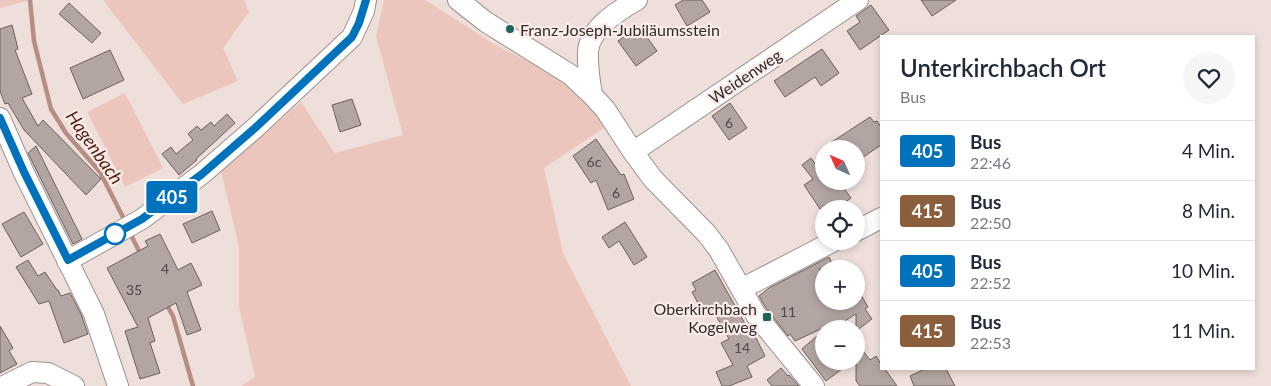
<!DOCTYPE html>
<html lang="de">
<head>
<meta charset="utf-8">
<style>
	:root { --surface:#fff; --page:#f6f6f7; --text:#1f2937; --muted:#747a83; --line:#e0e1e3 }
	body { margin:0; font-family:Lato,sans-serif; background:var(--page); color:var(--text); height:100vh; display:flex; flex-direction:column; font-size:19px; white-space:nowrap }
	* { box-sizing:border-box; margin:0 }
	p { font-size:16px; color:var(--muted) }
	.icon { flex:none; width:28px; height:28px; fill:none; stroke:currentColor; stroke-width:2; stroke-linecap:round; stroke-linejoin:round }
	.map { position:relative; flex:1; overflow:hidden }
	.panel { position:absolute; left:880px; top:35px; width:375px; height:335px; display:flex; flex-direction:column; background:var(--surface); border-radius:0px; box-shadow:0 2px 8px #0003 }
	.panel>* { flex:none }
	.badge { padding:0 10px; border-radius:4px; font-size:18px; line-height:32px }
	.needle { width:32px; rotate:315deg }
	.fabs { position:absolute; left:815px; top:140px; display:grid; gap:10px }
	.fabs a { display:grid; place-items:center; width:50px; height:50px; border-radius:50%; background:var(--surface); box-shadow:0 2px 8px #0003; font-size:25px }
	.map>.badge { position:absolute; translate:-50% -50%; box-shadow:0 0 0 2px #fff }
	.round { display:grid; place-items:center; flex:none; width:52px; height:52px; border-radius:26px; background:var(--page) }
	.headline { display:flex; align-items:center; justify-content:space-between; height:85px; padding:0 20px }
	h1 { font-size:24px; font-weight:600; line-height:38px }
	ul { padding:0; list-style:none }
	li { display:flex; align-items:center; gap:15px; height:60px; padding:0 20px; border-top:1px solid var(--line) }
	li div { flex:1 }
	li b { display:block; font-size:19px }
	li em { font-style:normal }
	li .badge { min-width:55px; font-weight:700; text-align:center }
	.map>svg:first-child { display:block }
	.green { fill:#ecc6bc }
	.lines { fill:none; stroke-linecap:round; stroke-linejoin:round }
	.stream { stroke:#b78e83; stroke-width:4.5 }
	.building { fill:#b3a5a1; stroke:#6d605c }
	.minor-casing { stroke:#9e918d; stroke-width:22 }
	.minor { stroke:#fff; stroke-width:20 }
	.line-casing { stroke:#fff; stroke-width:11 }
	.line { stroke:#0072bc; stroke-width:8 }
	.poi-dot { fill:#1a655e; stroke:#fbece8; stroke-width:2 }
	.stop-dot { fill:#fff; stroke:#0072bc; stroke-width:2.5 }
	.labels { text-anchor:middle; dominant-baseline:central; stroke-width:4.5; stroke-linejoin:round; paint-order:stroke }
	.number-label { font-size:14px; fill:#524a48 }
	.poi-label { font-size:16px; fill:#312b2a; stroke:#fbece8; text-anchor:start }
	.street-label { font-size:16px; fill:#312b2a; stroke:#fbece8 }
	.water-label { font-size:18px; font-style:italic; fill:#4e190b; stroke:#fbece8 }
</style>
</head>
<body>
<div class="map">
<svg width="1271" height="386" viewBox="0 0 1271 386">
	<rect width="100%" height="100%" fill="#eedfdb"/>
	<path class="green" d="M0,0H30L0,8Z
		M103,0H244L249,12L223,48L238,81L183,104Z
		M384,0H425L497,46L557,75L588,102L607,126L544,168L563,253L631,386H241L255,377L239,307V247L221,171L301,102L335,153L403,135L376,36Z
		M125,93L163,168L125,187L87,112Z"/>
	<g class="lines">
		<path class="stream" d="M30,0L34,41L51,109L66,133L100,172L125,221
			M129,231L141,255
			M165,302L173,316L193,386"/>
	</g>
	<path class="building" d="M683,0H702L710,12L687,26L675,5Z
		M921,0H956L932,16Z
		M69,3L101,33L92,43L59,14Z
		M871,5L889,30L860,50L847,31L860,22L856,16Z
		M12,25L18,49L15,50L32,94L22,98L38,126L43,120L101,179L86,195L24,130L8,103L5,104L0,91V29Z
		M639,26L657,51L636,66L618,41Z
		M822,49L839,73L821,86L815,77L785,97L774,81Z
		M110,50L124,80L83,99L70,68Z
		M352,99L361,125L340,132L332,105Z
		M730,103L747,128L729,140L712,116Z
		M227,114L235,123L196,159L197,160L179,175L162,154L171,147L176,154L193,140L188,134L197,126L201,130L211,122L214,126Z
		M870,117L874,122L877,121L881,127V145L856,162V149H821Z
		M596,139L621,175L624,174L634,199L608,210L596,180L591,183L573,156Z
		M36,146L82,239L73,244L28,153Z
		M811,158L824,177V181H827L832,189L840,183L851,198L840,206L837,201L827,208L825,205L820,209L804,185L813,179L802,165Z
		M212,211L220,230L192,243L183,224Z
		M24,212L43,244L21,257L2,224Z
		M625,222L647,257L634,265L619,241L609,248L602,237Z
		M160,234L178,270L191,263L202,285L187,292L201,330L187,335L176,303L148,318L155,341L150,343L160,373L140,379L125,331L138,327L107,268L148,246L145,241Z
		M829,257L832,263L819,269L824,281V301H856V297L861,295L868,307L865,309L872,319L856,331V314L832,329H824L823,328L795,341L790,334L788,336L766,308L759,296L769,288Z
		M28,260L38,276L45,272L57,290H58L61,296L70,293L81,314L88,334L64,343L49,301L39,304L16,267Z
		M715,270L748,329L751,328L765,356L747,366L752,377L729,386H722L716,372L733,365L721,343L729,339L714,312L710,314L705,306L701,309L692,292L696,290L692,283Z
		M0,326L13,348L9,351L17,364L0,373Z
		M817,336L824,345V361H836L842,369L826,381L802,349Z
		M856,342L870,360L876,356L881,364V369H885L897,386H860L856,381Z
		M781,368L788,376L789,375L799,386H772L767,380Z
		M925,369H946L955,386H914L910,376Z"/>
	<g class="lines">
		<g class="minor-casing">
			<path id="minor" d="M458,0L486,22L571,75L592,95L605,109L633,152L653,179L707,234L719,250L756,315L814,386
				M592,95C590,81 587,66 588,52C589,28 619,10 637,0
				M0,118L24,173L94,314L118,386
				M633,152L858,0
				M856,231L881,218
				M67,261L142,219L202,174L255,128L352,37L364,11L366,0
				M741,289L834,241
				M4,386L32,372L48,373L74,386"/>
		</g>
		<use href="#minor" class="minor"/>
	</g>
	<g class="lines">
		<g class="line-casing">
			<path id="line" d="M0,118L24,172L68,260L142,219L202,174L255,128L352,37L359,23L366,0"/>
		</g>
		<use href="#line" class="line"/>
	</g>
	<g class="poi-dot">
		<circle cx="510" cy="29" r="5"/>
		<rect x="762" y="312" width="10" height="10" rx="2.5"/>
	</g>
	<circle class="stop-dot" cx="115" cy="234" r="10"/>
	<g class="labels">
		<g class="number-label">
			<text x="729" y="122">6</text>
			<text x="594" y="161">6c</text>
			<text x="616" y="192">6</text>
			<text x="165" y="268">4</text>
			<text x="134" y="289">35</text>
			<text x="788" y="311">11</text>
			<text x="742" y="347">14</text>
		</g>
		<g class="poi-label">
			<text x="520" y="29">Franz-Joseph-Jubiläumsstein</text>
			<text x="757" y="308" text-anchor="end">Oberkirchbach<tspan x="757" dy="18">Kogelweg</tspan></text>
		</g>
		<g class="street-label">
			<text transform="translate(745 76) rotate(-34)">Weidenweg</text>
		</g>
		<g class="water-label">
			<text transform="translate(95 147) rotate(55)">Hagenbach</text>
		</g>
	</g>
</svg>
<div class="fabs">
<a><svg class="needle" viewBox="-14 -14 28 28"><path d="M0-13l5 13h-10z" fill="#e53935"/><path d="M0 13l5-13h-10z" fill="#747a83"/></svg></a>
<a><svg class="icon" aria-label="locate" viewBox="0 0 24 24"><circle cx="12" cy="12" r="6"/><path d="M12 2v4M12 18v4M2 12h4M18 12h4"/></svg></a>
<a>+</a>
<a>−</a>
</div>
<b class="badge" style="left:172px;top:197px;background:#0072bc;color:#fff">405</b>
<section class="panel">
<div class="headline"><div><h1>Unterkirchbach Ort</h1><p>Bus</p></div><a class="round"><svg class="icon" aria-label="heart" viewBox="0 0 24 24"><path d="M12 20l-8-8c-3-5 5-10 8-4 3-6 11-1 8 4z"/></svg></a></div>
<ul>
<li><span class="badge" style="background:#0072bc;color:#fff">405</span><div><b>Bus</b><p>22:46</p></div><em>4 Min.</em></li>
<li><span class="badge" style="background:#8b5e3c;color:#fff">415</span><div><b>Bus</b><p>22:50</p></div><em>8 Min.</em></li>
<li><span class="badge" style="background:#0072bc;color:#fff">405</span><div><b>Bus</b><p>22:52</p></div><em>10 Min.</em></li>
<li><span class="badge" style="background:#8b5e3c;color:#fff">415</span><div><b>Bus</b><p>22:53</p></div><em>11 Min.</em></li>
</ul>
</section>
</div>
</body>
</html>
